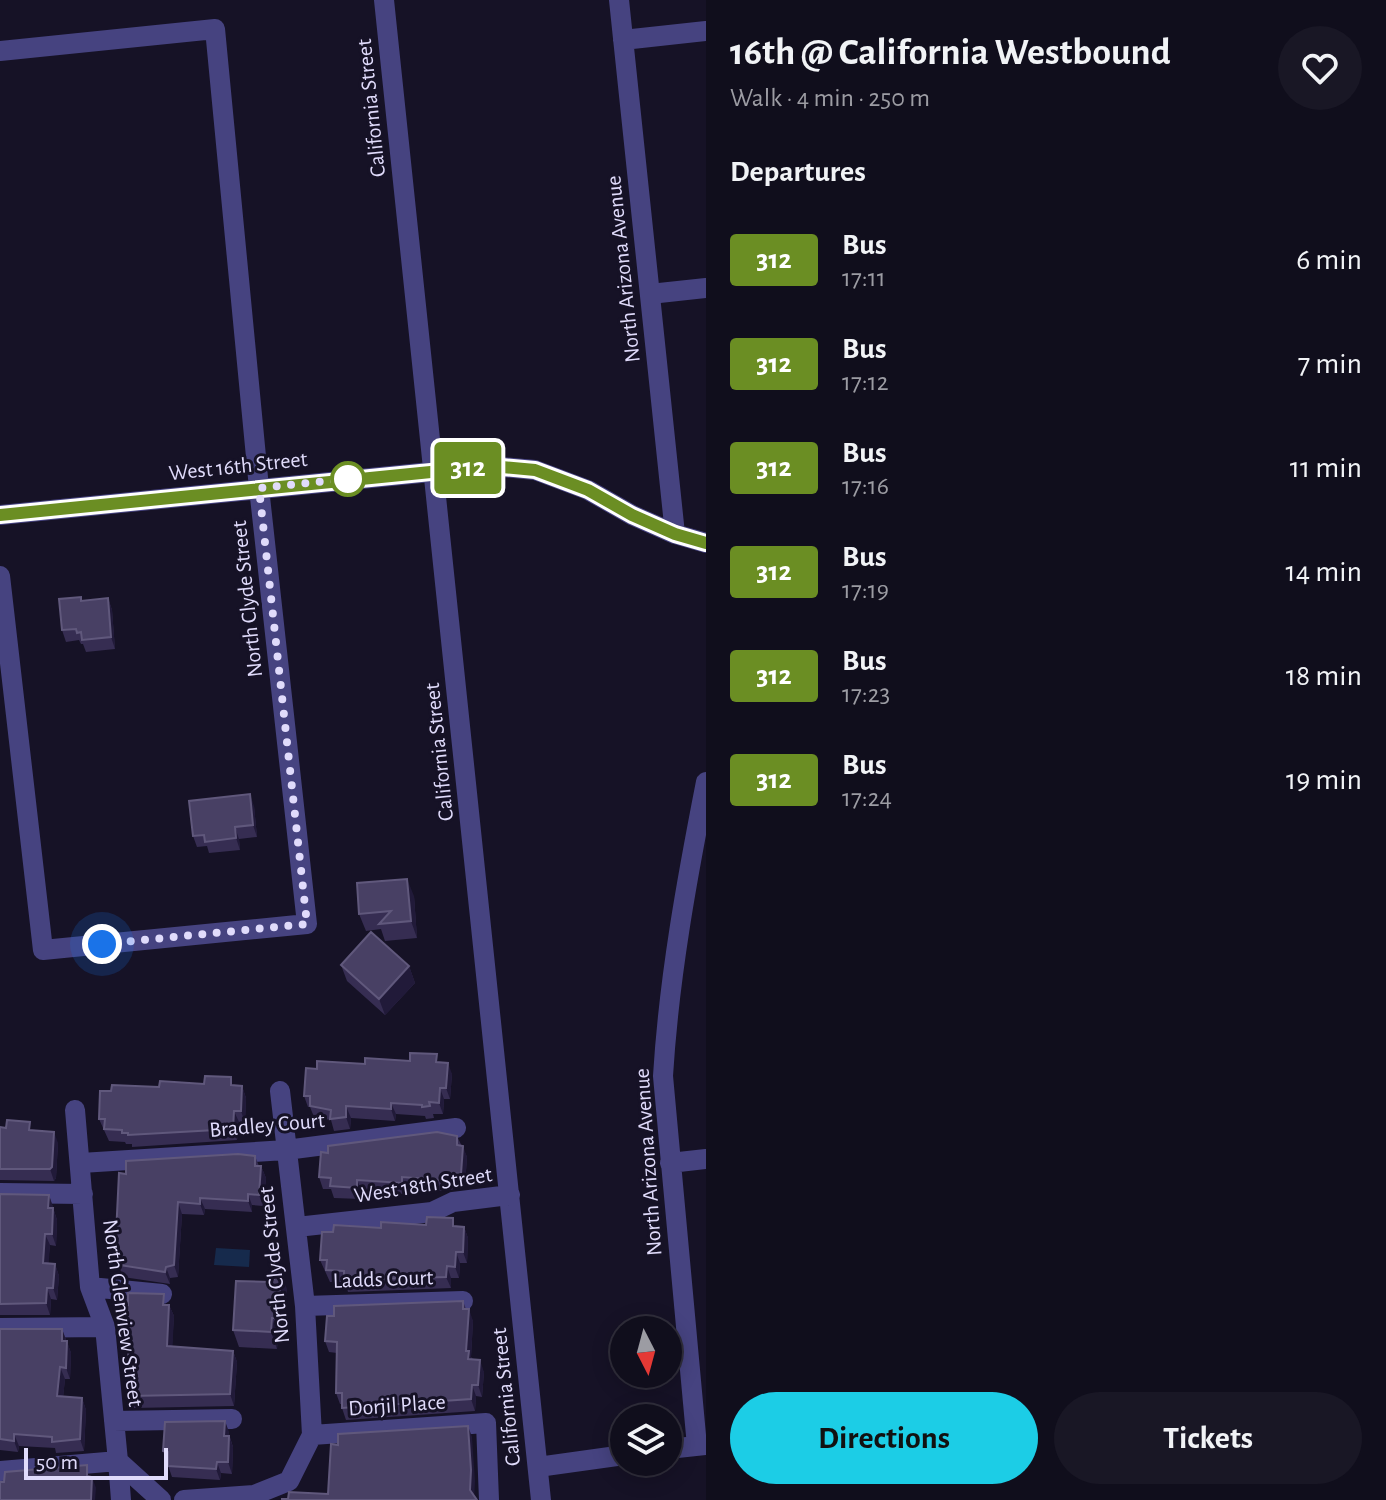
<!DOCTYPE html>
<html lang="en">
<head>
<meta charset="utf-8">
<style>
	:root { --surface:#100e1c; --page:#191725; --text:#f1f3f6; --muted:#9c9ca3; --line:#302e3b; --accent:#1ccde6 }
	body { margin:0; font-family:"Alegreya Sans",sans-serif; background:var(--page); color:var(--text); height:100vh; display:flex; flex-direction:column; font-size:30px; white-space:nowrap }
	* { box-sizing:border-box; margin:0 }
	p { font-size:26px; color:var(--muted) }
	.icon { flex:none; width:44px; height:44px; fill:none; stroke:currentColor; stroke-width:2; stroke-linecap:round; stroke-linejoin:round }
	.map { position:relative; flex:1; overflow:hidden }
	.side { display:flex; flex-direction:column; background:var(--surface); width:680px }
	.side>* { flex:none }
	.badge { padding:0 16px; border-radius:6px; font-size:28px; line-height:52px }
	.needle { width:52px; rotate:174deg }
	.controls { position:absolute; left:610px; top:1316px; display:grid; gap:16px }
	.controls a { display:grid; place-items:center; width:72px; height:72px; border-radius:50%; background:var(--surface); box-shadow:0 4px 20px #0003,0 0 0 2px var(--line); font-size:40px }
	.scale { position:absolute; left:24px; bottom:20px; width:144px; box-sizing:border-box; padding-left:8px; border:4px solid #e0dbfb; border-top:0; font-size:22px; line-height:28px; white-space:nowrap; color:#e0dbfb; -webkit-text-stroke:6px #161226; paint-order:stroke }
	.you { position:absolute; width:40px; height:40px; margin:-20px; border:6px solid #fff; border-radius:50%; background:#1a73e8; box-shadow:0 0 0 12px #1a73e833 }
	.map>.badge { position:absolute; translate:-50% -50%; box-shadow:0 0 0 4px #fff }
	h2 { padding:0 24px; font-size:30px; line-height:72px }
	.round { display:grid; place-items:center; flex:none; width:84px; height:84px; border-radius:42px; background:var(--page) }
	.summary { display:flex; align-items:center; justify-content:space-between; height:136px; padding:0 24px }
	h1 { font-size:38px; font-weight:600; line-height:60px }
	.cta { display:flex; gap:16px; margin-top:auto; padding:16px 24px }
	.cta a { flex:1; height:92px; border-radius:48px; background:var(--accent); color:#111; font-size:32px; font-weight:600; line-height:92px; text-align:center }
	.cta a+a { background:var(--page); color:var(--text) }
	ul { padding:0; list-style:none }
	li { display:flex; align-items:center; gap:24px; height:104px; padding:0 24px }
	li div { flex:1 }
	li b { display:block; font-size:30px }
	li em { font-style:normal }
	li .badge { min-width:88px; font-weight:700; text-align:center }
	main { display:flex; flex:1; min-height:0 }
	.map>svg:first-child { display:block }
	.water { fill:#162a4c }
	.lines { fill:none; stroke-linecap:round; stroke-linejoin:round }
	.minor { stroke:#464380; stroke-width:20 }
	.wall { fill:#362d52 }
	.shaded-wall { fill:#211a39 }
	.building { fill:#484064; stroke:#60587c; stroke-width:2 }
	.line-casing { stroke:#fff; stroke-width:18 }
	.line { stroke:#6b8e23; stroke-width:12 }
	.walk { stroke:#e0dbfb; stroke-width:8; stroke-dasharray:0 14.4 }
	.stop-dot { fill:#fff; stroke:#6b8e23; stroke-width:4 }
	.labels { text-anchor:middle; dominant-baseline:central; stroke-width:6; stroke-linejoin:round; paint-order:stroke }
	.street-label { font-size:22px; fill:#e0dbfb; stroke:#161226 }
</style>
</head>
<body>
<main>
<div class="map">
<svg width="706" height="1500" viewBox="0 0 706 1500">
	<rect width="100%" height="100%" fill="#161226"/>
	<path class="water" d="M216,1248L250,1250L249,1267L214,1265Z"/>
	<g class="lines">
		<path class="minor" d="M384,0L541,1500
			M619,0L675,534
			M623,40L706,31
			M0,51L215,29L259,488L307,924L43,950L0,576
			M650,294L706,288
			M0,515L491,466L535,470L588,490L632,515L675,534L706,543
			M75,1110L90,1287L105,1327L118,1461L161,1500
			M81,1163L286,1150L456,1128
			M670,1163L706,1159
			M0,1193L83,1194
			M297,1227L432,1212L453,1202L510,1195
			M90,1287L162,1294
			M305,1306L463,1301
			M0,1328L105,1327
			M114,1421L232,1419
			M312,1435L486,1423L489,1500
			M697,1446L663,1076C669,977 687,879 706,782
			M668,1449L706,1445
			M538,1467L624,1455
			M0,1471L118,1461L121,1500
			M184,1500L254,1495L289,1481L312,1435L305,1306L280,1091"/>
	</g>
	<path class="wall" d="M108,598L112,610L115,649L86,652L83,644H81L79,640L66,642L62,630L82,601Z
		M254,806L257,837L239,839L240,850L209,853L207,846L197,847L193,836Z
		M414,896L417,938L385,941L381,929L366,931L359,914Z
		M341,965L409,966L415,983L385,1015L347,981Z
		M410,1061L440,1062L452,1074L450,1099H444L443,1114H433L434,1118L426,1119L425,1116L396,1114L395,1121L351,1118L350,1129L334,1131L331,1120L314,1117L310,1107H308L304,1096L317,1069Z
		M234,1086H242L246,1098L245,1123L239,1122L237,1140L132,1147V1144H126L125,1142L109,1141L99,1119L111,1091L159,1087Z
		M0,1127L33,1130L58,1143L56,1178L54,1181L0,1180Z
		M457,1136L467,1157L465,1185L454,1184V1189L446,1191L406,1189V1194L362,1191L361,1199L334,1198L331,1189H323L319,1177L328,1153Z
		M255,1156L259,1166H261L266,1178L263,1206L252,1205V1212L205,1209L204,1215L182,1214L178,1277L170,1278V1284L123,1277L115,1255L126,1174Z
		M0,1194L49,1195L57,1220L56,1246L50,1245L48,1263L55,1264L59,1276L57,1300L51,1299L50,1315H0Z
		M456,1226L464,1227L468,1238L467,1263H460L459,1278H451V1288L348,1292L345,1282H330L320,1260L333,1232L381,1228Z
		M287,1289L284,1335H278L277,1349L239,1347L233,1330Z
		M463,1301L466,1309L473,1321L471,1357L484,1372L482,1397L476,1396L475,1411L346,1420L342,1408V1404H340L336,1393L337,1353L329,1352L325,1341L334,1316Z
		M169,1305L174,1316L172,1346L233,1351L237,1362L234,1406L134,1408L126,1383L129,1346L124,1345L120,1334L128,1310Z
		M0,1329H62L71,1353L70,1379H65L63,1397L82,1398L86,1410L84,1451L56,1453L55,1448L19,1446L18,1452L0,1450Z
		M225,1421L233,1447L232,1474L221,1473L220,1480L172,1477L163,1451Z"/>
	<path class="shaded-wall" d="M108,598L112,610L115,649L111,637Z
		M250,794L254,806L257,837L253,825Z
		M235,827L239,839L240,850L236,838Z
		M407,879L414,896L417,938L411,921Z
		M409,966L415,983L385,1015L379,999Z
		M448,1063L452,1074L450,1099L446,1088Z
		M242,1086L246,1098L245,1123L241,1111Z
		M440,1088L444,1099L443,1114L439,1103Z
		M391,1103L396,1114L395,1121L391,1109Z
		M346,1106L351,1118L350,1129L346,1117Z
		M234,1111L239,1122L237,1140L233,1129Z
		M54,1132L58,1143L56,1178L54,1181L50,1169Z
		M463,1146L467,1157L465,1185L461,1174Z
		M261,1166L266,1178L263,1206L259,1195Z
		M402,1177L406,1189V1194L402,1183Z
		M357,1180L362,1191L361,1199L357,1188Z
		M248,1194L252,1205V1212L248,1201Z
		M49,1195L53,1207V1219L48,1208Z
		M200,1198L205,1209L204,1215L200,1204Z
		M178,1202L182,1214L178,1277L174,1265Z
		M53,1208L57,1220L56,1246L52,1234Z
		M464,1227L468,1238L467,1263L463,1252Z
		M45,1234L50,1245L48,1274L43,1263Z
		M456,1252L460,1263L459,1278L455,1267Z
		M55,1264L59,1276L57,1300L53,1288Z
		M447,1266L451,1278V1288L446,1277Z
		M166,1267L170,1278V1284L165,1272Z
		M281,1273L287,1289L284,1335L278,1318Z
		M47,1288L51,1299L50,1315L46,1303Z
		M169,1305L174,1316L172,1357L167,1346Z
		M469,1309L473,1321L471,1357L473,1363L472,1371L466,1351Z
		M272,1318L278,1335L277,1349L271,1332Z
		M62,1329L66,1340V1353L62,1341Z
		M67,1341L71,1353L70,1379L66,1368Z
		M233,1351L237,1362L234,1406L230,1394Z
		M480,1360L484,1372L482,1397L478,1385Z
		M60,1367L65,1379L62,1408L57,1396Z
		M472,1385L476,1396L475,1411L471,1399Z
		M82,1398L86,1410L84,1451L80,1439Z
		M225,1421L229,1432V1447L224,1436Z
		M468,1426L472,1437L475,1481L474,1500L470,1490Z
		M14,1434L19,1446L18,1452L14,1441Z
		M229,1436L233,1447L232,1474L228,1462Z
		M217,1462L221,1473L220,1480L216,1469Z
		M92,1477L96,1488L95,1500H91Z"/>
	<path class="building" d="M81,597V601L108,598L111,637L82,640L81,632L77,633L76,629L62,630L59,599Z
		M250,794L253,825L235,827L236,838L205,842L204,835L193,836L189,801Z
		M407,879L411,921L379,924L391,911L359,914L357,883Z
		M371,932L409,966L379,999L341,965Z
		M410,1053L437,1054L436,1062L448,1063L446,1088H440L439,1103L429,1102L430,1106L422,1107V1105L391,1103V1109L346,1106V1117L330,1119L331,1110L310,1106V1096H304L306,1068L317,1069V1061L365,1064V1058L410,1061Z
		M205,1076L231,1077V1085L242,1086L241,1111H234L233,1129L128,1135V1133H122V1130L104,1129L105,1119H99L100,1091H111L112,1085L159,1087L160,1081L204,1084Z
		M7,1120L30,1122L29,1130L54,1132L52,1167L50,1169H0V1127L6,1128Z
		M437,1132L457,1136V1145L463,1146L461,1174L450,1173V1177L442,1180L402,1177V1183L357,1180V1188L330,1186L331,1178L319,1177L321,1152L328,1153V1146Z
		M238,1154L255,1156V1166H261L259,1195L248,1194V1201L200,1198V1204L178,1202L174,1265L166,1267L165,1272L119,1265L120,1255H115L119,1173L126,1174V1161Z
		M0,1194L49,1195L48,1208H53L52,1234H45L43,1263L55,1264L53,1288H47L46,1303L0,1304Z
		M427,1217L453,1218V1226L464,1227L463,1252H456L455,1267L447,1266L446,1277L344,1280V1271L326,1270L327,1260H320L322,1232H333L334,1225L381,1228V1222L426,1225Z
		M281,1273L278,1318H272L271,1332L233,1330L236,1281L270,1282Z
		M128,1293L164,1294L163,1305H169L167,1346L233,1351L230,1394L130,1396L131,1384L126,1383L130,1334H120L121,1310H128Z
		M463,1301V1309H469L466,1351H469L468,1359L480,1360L478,1385H472L471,1399L342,1408V1393H336L337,1342L325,1341L327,1316H334V1306Z
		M0,1329H62V1341H67L66,1368L60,1367L57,1396L82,1398L80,1439L52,1442V1437L14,1434V1441L0,1439Z
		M225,1421L224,1436H229L228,1462H217L216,1469L168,1466V1452L163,1451L165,1422Z
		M468,1426L471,1470L470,1490L477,1500H282V1499H288L289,1492L328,1494L331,1444L338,1445V1434Z
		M87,1465V1476L92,1477L91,1500H0V1482H4L5,1472Z"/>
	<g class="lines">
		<g class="line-casing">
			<path id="line" d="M0,515L491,466L535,470L588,490L632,515L675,534L706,543"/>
		</g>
		<use href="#line" class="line"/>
		<path class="walk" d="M102,944L307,924L259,488L348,479"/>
	</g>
	<circle class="stop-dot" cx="348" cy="479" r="16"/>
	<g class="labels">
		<g class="street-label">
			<text transform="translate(371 108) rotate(-96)">California Street</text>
			<text transform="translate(623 269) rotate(-96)">North Arizona Avenue</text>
			<text transform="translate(238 466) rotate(-6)">West 16th Street</text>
			<text transform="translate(247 599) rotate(-96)">North Clyde Street</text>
			<text transform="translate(439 752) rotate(-96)">California Street</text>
			<text transform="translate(267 1125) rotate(-5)">Bradley Court</text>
			<text transform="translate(648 1162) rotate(-94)">North Arizona Avenue</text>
			<text transform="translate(423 1185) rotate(-9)">West 18th Street</text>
			<text transform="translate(274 1265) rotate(-96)">North Clyde Street</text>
			<text transform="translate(383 1279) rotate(-2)">Ladds Court</text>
			<text transform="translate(123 1313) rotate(82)">North Glenview Street</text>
			<text transform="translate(506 1397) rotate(-96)">California Street</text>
			<text transform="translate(397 1405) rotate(-4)">Dorjil Place</text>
		</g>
	</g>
</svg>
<div class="controls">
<a><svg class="needle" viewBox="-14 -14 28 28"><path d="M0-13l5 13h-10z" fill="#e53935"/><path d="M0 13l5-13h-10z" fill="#9c9ca3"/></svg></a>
<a><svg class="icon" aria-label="layers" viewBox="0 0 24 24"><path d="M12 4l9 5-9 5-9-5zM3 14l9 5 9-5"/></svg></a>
</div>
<div class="scale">50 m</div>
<div class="you" style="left:102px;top:944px"></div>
<b class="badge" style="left:468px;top:468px;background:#6b8e23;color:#fff">312</b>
</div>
<section class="side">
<div class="summary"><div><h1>16th @ California Westbound</h1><p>Walk · 4 min · 250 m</p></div><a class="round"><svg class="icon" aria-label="heart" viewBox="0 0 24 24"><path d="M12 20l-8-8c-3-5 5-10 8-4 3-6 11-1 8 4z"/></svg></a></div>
<h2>Departures</h2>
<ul>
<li><span class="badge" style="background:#6b8e23;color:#fff">312</span><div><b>Bus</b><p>17:11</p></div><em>6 min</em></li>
<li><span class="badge" style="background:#6b8e23;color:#fff">312</span><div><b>Bus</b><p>17:12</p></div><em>7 min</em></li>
<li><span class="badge" style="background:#6b8e23;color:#fff">312</span><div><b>Bus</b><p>17:16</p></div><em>11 min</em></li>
<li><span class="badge" style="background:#6b8e23;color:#fff">312</span><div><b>Bus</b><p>17:19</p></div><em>14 min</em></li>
<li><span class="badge" style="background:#6b8e23;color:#fff">312</span><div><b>Bus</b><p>17:23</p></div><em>18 min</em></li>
<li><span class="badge" style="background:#6b8e23;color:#fff">312</span><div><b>Bus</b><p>17:24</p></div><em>19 min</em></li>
</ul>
<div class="cta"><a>Directions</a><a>Tickets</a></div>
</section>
</main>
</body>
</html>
